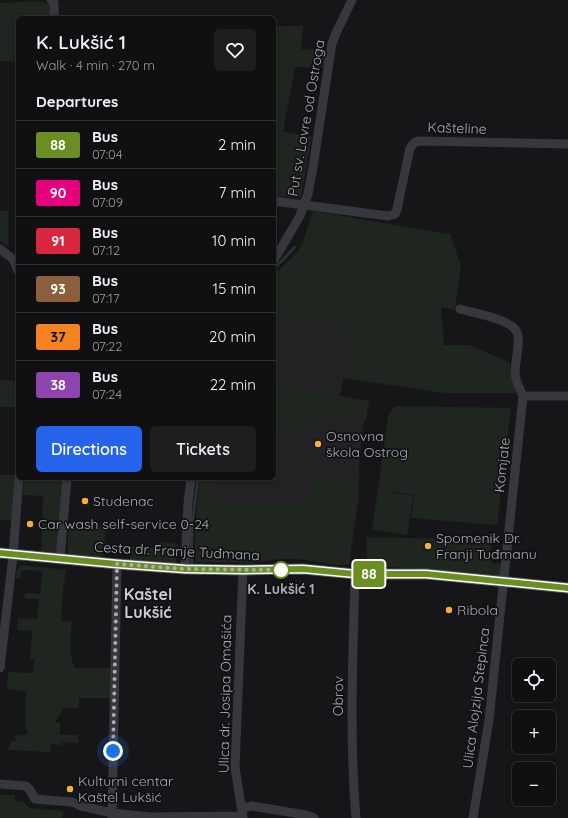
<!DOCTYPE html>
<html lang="en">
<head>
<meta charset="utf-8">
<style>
	:root { --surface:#101012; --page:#1e1e20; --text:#f1f3f6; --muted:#9c9d9f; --line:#303032; --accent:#2563eb }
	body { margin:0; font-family:Quicksand,sans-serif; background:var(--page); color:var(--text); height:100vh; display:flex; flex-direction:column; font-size:15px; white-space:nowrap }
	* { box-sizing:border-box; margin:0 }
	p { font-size:13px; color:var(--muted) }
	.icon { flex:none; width:22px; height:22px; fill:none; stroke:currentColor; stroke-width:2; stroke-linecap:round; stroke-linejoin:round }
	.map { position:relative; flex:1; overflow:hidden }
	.drawer { position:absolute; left:16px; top:16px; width:260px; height:464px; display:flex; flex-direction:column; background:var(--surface); border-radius:6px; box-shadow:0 2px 6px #0003,0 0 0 1px var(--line) }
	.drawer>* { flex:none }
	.badge { padding:0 8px; border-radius:3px; font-size:14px; line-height:26px }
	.buttons { position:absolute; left:512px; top:658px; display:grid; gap:8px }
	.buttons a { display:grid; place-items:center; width:44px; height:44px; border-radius:6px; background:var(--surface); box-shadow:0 2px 6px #0003,0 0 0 1px var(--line); font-size:20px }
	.you { position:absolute; width:20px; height:20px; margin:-10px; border:3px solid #fff; border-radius:50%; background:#1a73e8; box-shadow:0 0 0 6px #1a73e833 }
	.map>.badge { position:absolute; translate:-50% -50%; box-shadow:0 0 0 2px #fff }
	h2 { padding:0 20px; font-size:15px; line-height:36px }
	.round { display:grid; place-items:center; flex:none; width:42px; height:42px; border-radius:6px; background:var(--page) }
	.headline { display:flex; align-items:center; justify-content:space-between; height:68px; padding:0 20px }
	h1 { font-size:19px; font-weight:600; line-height:30px }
	.primary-button { display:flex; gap:8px; margin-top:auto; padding:8px 20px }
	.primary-button a { flex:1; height:46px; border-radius:6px; background:var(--accent); color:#fff; font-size:16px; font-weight:600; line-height:46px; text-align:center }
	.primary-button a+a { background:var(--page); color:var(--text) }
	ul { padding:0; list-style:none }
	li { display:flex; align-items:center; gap:12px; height:48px; padding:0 20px; border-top:1px solid var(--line) }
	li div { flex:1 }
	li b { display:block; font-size:15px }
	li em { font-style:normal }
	li .badge { min-width:44px; font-weight:700; text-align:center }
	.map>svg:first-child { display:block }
	.built { fill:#222225 }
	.green { fill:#1e261f }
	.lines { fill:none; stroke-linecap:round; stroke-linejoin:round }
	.stream { stroke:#2c353c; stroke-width:2.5 }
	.minor { stroke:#37383d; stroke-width:9 }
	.major { stroke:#53555c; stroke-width:11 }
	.line-casing { stroke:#fff; stroke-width:9 }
	.line { stroke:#6b8e23; stroke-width:6 }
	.walk { stroke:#a8adb8; stroke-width:4; stroke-dasharray:0 7.2 }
	.poi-dot { fill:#f2b134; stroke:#111113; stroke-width:1.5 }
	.stop-dot { fill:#fff; stroke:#6b8e23; stroke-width:2 }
	.labels { text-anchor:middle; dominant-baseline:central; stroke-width:3.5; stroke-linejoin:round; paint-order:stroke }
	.street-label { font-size:14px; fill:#a8adb8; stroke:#111113 }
	.poi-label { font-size:14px; fill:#a8adb8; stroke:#111113; text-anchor:start }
	.stop-label { font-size:14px; font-weight:bold; fill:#a8adb8; stroke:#111113 }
	.quarter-label { font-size:16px; font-weight:bold; fill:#c9ccd4; stroke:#111113 }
</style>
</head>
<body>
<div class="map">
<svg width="568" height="818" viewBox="0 0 568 818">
	<rect width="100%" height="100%" fill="#161618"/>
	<path class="built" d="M274,314L353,328L340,396L369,401L366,420L364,421L359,467V495L195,526L200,478H274Z"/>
	<path class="green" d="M39,1L49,5L50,18H18V62L0,61V3Z
		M274,26H303L301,49L326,50L325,67H295L283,132L312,136L301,198L274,196Z
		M0,211H8V247L0,241Z
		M313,211L450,234L461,266L455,310L441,307L444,345H470L510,363V375L516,393H445L343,378L353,328L274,314V276L279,269L293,257L302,245Z
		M0,380L18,381V407H0Z
		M274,385L369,401L366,420L308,419V432L274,431Z
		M395,406L511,408L497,525L411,518L414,495L378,490L388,416Z
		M0,475H16L12,521L0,520Z
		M359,475V495L349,565H335L299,559H279L254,563L195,562V526L199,484H214V503H313V476Z
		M24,478H63L57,552L41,551L43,496L23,495Z
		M378,490L413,496L407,535L372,530Z
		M68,522L106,526L103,558L68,554Z
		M366,537L491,540V563L503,564L500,576L424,569L372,566L368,564L367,559Z
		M161,542L178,544L176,565L130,560L131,546L160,548Z
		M22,565L66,570L63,590L61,621L72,622C71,637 67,656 76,668H111L110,698H79V708H64L55,722L60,723V735H78V743L63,742L61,745L51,744L50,752L7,750L12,741H16L15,736L27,734L25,722L26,691L7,689L8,672L33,673L35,659H30L32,631L17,630L18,618L37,619L39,599L24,598L25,593L40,594L42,571L23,570L21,572V578H16L17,568Z
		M0,795H15V801H22L29,808L64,811L62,818H0Z"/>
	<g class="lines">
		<path class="stream" d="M274,269L295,247
			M192,565V526L198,478"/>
		<path class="minor" d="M51,0L54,3V18
			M274,201L388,216L395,214L397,209L410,148L415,142L418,141L568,144
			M0,249L13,259L18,271
			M274,260L300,216L308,194L313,167L332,43L337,31L352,0
			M460,309C474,313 511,319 517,332C521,341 515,362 515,373C515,380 520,389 523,396
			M60,559L67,478
			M185,569L188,504L191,478
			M243,570L235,767L243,818
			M355,574C353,655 349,737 356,818
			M0,668L13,555L19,478
			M0,784L26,786L30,790L35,799L72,802L81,806L112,813L150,817L242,816
			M242,808L252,806L306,815L314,818
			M112,818L117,564
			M473,818L489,720L523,396H568"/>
		<path class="major" d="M0,553L117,564L185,569L243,570L303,569L355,574H426L568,588"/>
	</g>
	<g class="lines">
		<g class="line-casing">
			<path id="line" d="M0,553L117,564L185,569L243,570L303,569L355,574H426L568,588"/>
		</g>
		<use href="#line" class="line"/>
		<path class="walk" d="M113,751L117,564L185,569L281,570"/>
	</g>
	<g class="poi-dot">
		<circle cx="318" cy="444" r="4"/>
		<circle cx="85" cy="501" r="4"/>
		<circle cx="30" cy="524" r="4"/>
		<circle cx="428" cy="546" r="4"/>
		<circle cx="449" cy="610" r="4"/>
		<circle cx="70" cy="789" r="4"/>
	</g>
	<circle class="stop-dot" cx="281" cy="570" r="8"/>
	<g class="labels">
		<g class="street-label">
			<text transform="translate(306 118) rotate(-80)">Put sv. Lovre od Ostroga</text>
			<text transform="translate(457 128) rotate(2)">Kašteline</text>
			<text transform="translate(502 465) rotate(-84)">Komjate</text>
			<text transform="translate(177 551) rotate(3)">Cesta dr. Franje Tuđmana</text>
			<text transform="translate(225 694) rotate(-89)">Ulica dr. Josipa Omašića</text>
			<text transform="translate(338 696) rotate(-89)">Obrov</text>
			<text transform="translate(476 698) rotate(-83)">Ulica Alojzija Stepinca</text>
		</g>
		<g class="poi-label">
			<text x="326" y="436">Osnovna<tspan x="326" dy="16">škola Ostrog</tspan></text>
			<text x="93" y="501">Studenac</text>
			<text x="38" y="524">Car wash self-service 0-24</text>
			<text x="436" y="538">Spomenik Dr.<tspan x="436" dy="16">Franji Tuđmanu</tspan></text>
			<text x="457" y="610">Ribola</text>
			<text x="78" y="781">Kulturni centar<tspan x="78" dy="16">Kaštel Lukšić</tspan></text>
		</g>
		<g class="stop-label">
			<text x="281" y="589">K. Lukšić 1</text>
		</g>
		<g class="quarter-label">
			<text x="148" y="594">Kaštel<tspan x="148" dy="18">Lukšić</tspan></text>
		</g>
	</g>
</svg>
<div class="buttons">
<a><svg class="icon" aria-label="locate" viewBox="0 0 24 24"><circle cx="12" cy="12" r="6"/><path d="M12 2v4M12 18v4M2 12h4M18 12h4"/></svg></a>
<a>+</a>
<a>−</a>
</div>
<div class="you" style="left:113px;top:751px"></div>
<b class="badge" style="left:369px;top:574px;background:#6b8e23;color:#fff">88</b>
<section class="drawer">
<div class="headline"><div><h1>K. Lukšić 1</h1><p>Walk · 4 min · 270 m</p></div><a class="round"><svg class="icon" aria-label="heart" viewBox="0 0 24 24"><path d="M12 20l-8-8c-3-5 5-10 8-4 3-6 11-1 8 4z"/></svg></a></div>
<h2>Departures</h2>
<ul>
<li><span class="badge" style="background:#6b8e23;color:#fff">88</span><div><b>Bus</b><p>07:04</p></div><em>2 min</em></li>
<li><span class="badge" style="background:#e6007e;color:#fff">90</span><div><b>Bus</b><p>07:09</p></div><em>7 min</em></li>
<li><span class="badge" style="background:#d7263d;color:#fff">91</span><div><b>Bus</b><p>07:12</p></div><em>10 min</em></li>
<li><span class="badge" style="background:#8b5e3c;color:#fff">93</span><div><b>Bus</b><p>07:17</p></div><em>15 min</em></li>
<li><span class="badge" style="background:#f58220;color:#111">37</span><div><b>Bus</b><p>07:22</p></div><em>20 min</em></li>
<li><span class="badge" style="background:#8e44ad;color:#fff">38</span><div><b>Bus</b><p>07:24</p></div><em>22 min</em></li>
</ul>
<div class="primary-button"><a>Directions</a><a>Tickets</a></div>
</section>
</div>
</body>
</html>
